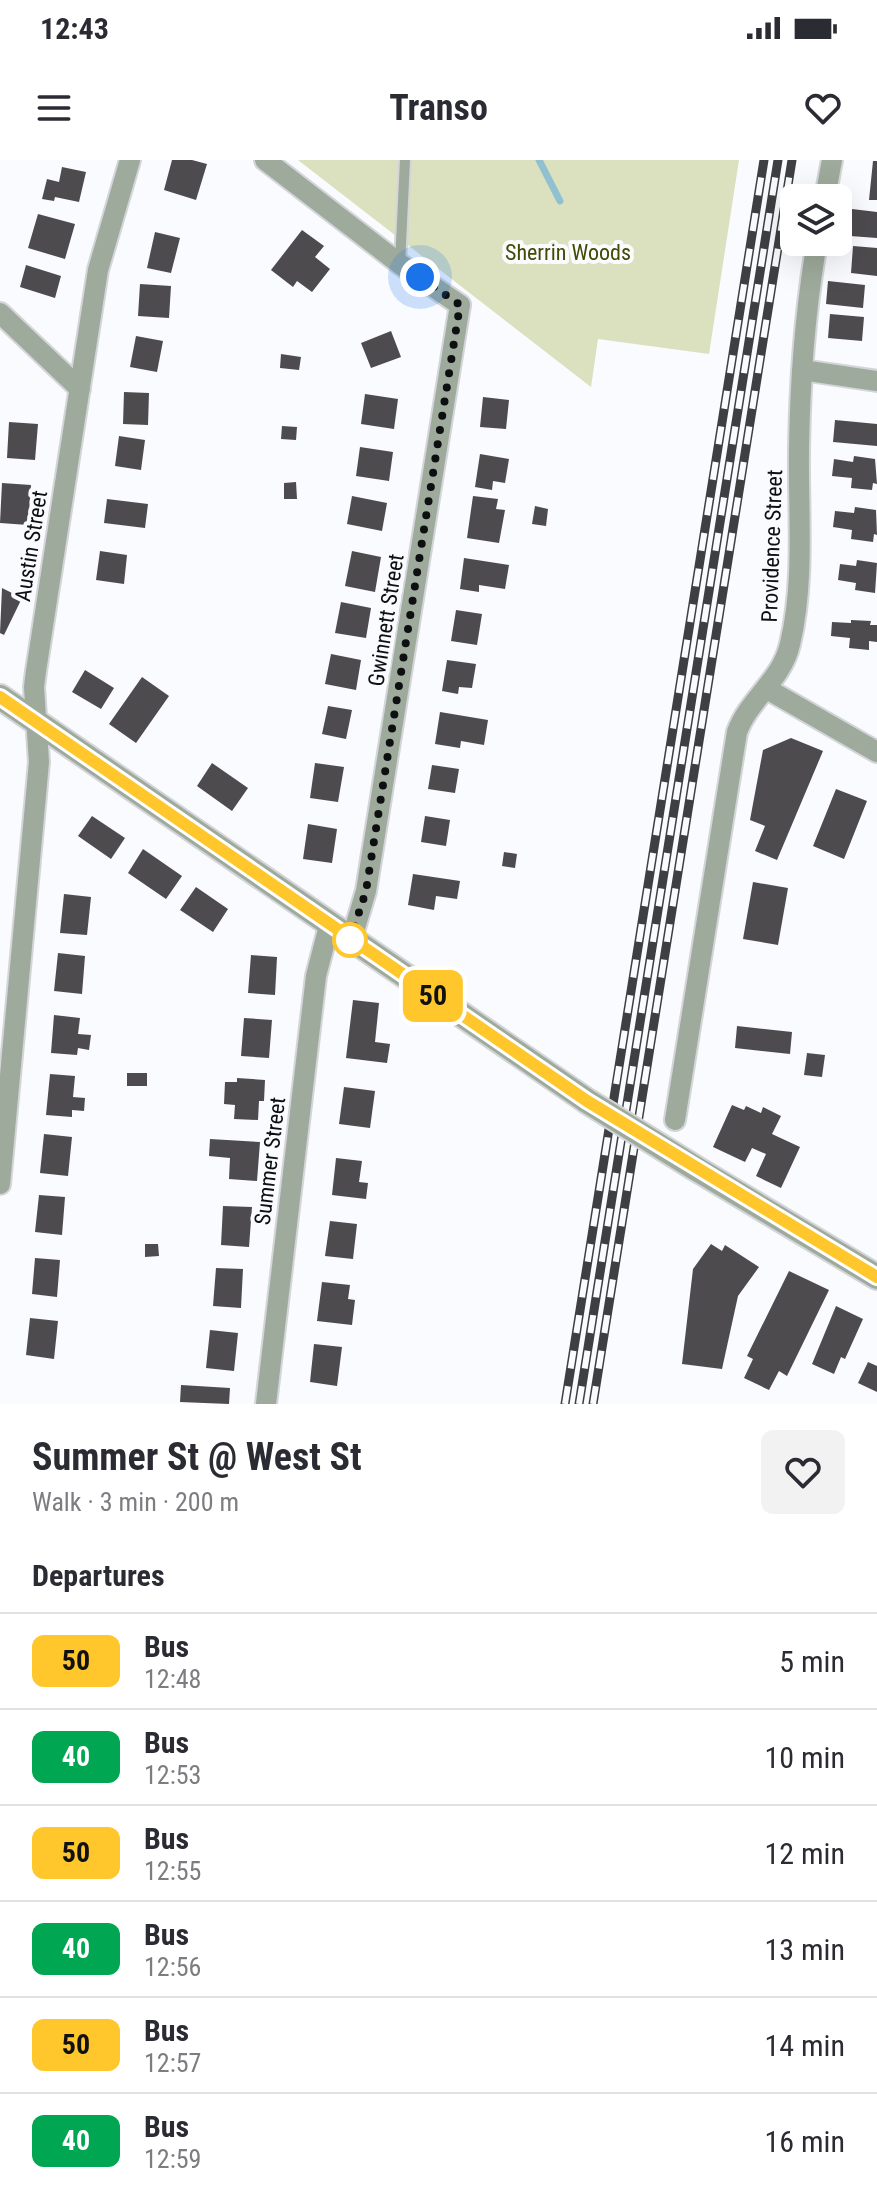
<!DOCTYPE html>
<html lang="en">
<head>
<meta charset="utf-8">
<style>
	:root { --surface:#fff; --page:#f2f2f3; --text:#2b2b33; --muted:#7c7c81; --line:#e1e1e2 }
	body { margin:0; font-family:"Roboto Condensed",sans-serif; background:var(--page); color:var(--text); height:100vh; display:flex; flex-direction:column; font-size:30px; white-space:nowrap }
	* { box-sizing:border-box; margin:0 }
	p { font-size:26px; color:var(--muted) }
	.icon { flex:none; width:44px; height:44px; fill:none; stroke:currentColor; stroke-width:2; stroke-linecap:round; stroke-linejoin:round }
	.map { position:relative; height:1244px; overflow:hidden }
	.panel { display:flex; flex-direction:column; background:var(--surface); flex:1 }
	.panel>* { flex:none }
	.badge { padding:0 16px; border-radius:12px; font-size:28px; line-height:52px }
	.controls { position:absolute; left:780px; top:24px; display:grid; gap:16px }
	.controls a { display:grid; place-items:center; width:72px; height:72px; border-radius:12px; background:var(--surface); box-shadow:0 8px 32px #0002; font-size:40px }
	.you { position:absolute; width:40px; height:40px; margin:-20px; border:6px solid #fff; border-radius:50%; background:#1a73e8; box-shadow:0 0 0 12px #1a73e833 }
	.map>.badge { position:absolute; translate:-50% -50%; box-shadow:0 0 0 4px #fff }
	h2 { padding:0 32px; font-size:30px; line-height:72px }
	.round { display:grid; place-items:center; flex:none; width:84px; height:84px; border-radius:12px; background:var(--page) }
	.headline { display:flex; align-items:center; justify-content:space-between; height:136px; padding:0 32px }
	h1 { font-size:38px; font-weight:700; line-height:60px }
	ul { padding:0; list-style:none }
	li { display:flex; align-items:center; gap:24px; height:96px; padding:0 32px; border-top:2px solid var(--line) }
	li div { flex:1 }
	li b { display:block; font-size:30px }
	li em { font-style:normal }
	li .badge { min-width:88px; font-weight:700; text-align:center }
	.status { display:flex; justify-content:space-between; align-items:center; height:56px; padding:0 40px; background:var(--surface); direction:ltr }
	.status svg { height:22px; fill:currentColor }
	header { display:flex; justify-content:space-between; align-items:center; height:104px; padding:0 32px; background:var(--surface); font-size:36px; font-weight:700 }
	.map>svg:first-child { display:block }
	.green { fill:#dbe0bf }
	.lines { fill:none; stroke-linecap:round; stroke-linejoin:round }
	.stream { stroke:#91c1d1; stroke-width:7 }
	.building { fill:#4e4b4e }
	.service-casing { stroke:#d3d5d9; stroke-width:14 }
	.minor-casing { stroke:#d3d5d9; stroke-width:24 }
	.tertiary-casing { stroke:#d3d5d9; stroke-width:28 }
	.service { stroke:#9eaa9c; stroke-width:10 }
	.minor { stroke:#9eaa9c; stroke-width:20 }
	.tertiary { stroke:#9eaa9c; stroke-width:24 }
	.rail-casing { stroke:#3e3f40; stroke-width:9 }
	.rail { stroke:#f9fbff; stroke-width:6; stroke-dasharray:18; stroke-linecap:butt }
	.tertiary-bridge-casing { stroke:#d3d5d9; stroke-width:28; stroke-linecap:butt }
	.tertiary-bridge { stroke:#9eaa9c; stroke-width:24 }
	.line-casing { stroke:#fff; stroke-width:18 }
	.line { stroke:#ffc72c; stroke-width:12 }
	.walk { stroke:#0e0f10; stroke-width:8; stroke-dasharray:0 14.4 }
	.stop-dot { fill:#fff; stroke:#ffc72c; stroke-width:4 }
	.labels { text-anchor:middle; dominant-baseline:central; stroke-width:8; stroke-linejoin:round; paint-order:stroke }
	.park-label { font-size:22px; fill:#454902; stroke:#f9fbff }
	.street-label { font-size:22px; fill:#0e0f10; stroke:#f9fbff }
</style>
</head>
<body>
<div class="status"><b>12:43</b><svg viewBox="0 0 49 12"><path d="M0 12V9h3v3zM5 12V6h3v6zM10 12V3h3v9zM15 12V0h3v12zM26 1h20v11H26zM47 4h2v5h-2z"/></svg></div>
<header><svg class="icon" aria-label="menu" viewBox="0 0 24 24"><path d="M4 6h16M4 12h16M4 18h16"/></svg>Transo<svg class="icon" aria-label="heart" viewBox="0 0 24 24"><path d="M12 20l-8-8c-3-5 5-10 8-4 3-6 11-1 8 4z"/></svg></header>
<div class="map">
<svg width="877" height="1244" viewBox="0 0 877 1244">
	<rect width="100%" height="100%" fill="#f9fbff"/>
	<path class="green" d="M298,0H739L709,194L598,179L591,227Z"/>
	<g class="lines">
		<path class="stream" d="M539,0L560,41"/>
	</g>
	<path class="building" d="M172,0H192L207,4L196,40L164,30Z
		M873,1H877V40H869Z
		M62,7L86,12L79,42L55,37L54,41L42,39L47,19L59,22Z
		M852,49L877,52V78L850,76Z
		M38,54L75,64L65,99L28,88Z
		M302,70L324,86L315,97L330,109L312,132L297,121L293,127L271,110Z
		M155,72L180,78L171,113L147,108Z
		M853,86L877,88V116L851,113Z
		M26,105L61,116L55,138L20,127Z
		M828,121L865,125L863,148L826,144Z
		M140,124L171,126L169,158L138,156Z
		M830,154L864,157L862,181L828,178Z
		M391,171L401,197L371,208L361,183Z
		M136,176L163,181L157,212L130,207Z
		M281,194L301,197L299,210L280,208Z
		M124,232L149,233L148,265L123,264Z
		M365,234L398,239L394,269L361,264Z
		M483,237L509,240L506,269L480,267Z
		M835,260L877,264V286L833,282Z
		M9,262L38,264L35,300L7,298Z
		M282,266L297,267L296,280L281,279Z
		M119,276L145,280L141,310L115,306Z
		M360,287L393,292L389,321L356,316Z
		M480,294L509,299L505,323L493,321L492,330L475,327Z
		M854,296L875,299L877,324L873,323L872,330L851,328L852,318L832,316L834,299L853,302Z
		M296,322L297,339H284V323Z
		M2,323L31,325L28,365L0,363Z
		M352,336L387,343L382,371L347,364Z
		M473,336L498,339L496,349L505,350L499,383L467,378Z
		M107,339L148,344L145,368L104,363Z
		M535,346L548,349L546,366L532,364Z
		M855,347L876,350L877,375L874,374L873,382L851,379L852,370L833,367L835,351L854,353Z
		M100,391L127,395L124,424L96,420Z
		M352,391L381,397L375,432L345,426Z
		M464,398L509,405L505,429L479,425V432L460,429Z
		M857,400L877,403L875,433L855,430L856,423L838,420L840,404L856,406Z
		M2,428L22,438L4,475L0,473Z
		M341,442L371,448L366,478L335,473Z
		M456,450L482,454L477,485L451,481Z
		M851,460L871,461L870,465H877V482L869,481V490L849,488L850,478L831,476L832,462L851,463Z
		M331,494L361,500L356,530L325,524Z
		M447,500L476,504L472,528L459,527L458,534L442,531Z
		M85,510L114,528L101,549L72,532Z
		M142,517L169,536L136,583L109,564Z
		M328,546L352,550L346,579L322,574Z
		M440,552L488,560L484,585L461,581L460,588L435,584Z
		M791,578L823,591L777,700L755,691L765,666L750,660L763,590Z
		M212,603L248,628L232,651L197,626Z
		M315,603L344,607L338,642L310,638Z
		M432,605L459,609L455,633L428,629Z
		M836,629L867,641L844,699L813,686Z
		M92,656L125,678L111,699L78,676Z
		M425,656L450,660L446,686L421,682Z
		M308,664L337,669L332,703L303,699Z
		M143,689L182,716L166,739L128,713Z
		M504,692L517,694L515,708L502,706Z
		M413,714L460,721L457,739L436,736L434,750L408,745Z
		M753,722L788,728L778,785L743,779Z
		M196,727L228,749L213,772L180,750Z
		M64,734L91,737L87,775L60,773Z
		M58,793L85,796L82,834L54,831Z
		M251,795L277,797L275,835L248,833Z
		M353,840L379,843L375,882L390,884L387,903L346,898Z
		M54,855L80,858L78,874L91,875L89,890L78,888L77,895L51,893Z
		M244,858L272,860L269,898L241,896Z
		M737,866L792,872L790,894L735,888Z
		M807,893L825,895L822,917L804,915Z
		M127,913H147V926H127Z
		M50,914L75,916L73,937L85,938L84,951L72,950V957L46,955Z
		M237,918L265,920L264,941H259L258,960L234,959L235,945L224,944L225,922H237Z
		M344,927L375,931L370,968L339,964Z
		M732,945L744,950L746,946L761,953L763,947L781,956L772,974L800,987L781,1028L756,1016L766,994L752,988L745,1002L713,987Z
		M44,974L72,977L68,1016L40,1013Z
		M210,979L260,982L257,1021L229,1019L230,998L209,996Z
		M336,998L362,1001L359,1022L368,1023L366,1039L332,1035Z
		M39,1035L65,1037L62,1075L35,1072Z
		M223,1046L252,1047L249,1087L221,1085Z
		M330,1061L357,1064L353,1099L325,1096Z
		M145,1084H158L159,1096L145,1097Z
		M711,1084L722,1091L725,1085L759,1107L738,1136L722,1209L682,1204L693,1109Z
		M35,1098L60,1100L57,1137L32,1134Z
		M216,1108L243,1109L241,1148L213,1146Z
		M789,1111L829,1130L787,1216L779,1211L769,1230L744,1218L753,1199L747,1196Z
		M322,1122L350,1125L348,1139L355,1140L352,1165L317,1161Z
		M836,1146L863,1159L845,1199L841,1197L834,1214L812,1204Z
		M30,1158L58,1161L54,1199L26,1195Z
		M210,1170L238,1173L234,1211L206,1208Z
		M314,1184L342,1187L337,1226L310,1222Z
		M868,1202L877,1206V1232L858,1223Z
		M181,1225L230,1228L229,1244L180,1242Z"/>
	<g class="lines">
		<g class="service-casing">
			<path id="service" d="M400,104L405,0"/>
		</g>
		<g class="minor-casing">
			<path id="minor" d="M265,0L400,104L460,145L366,731L351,781
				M825,38L832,0
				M0,153L80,229
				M802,210L877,221
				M767,529L877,592
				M675,960L737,572C749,539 782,520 790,484C805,421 798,353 799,289C800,219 805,151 817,82
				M0,1024L39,602L34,527L36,511L98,110L130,0
				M266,1244L316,816L329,766"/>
		</g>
		<g class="tertiary-casing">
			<path id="tertiary" d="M0,537L587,941
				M695,1008L877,1117"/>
		</g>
		<use href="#service" class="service"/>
		<use href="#minor" class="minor"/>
		<use href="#tertiary" class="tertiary"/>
		<g class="rail-casing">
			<path id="rail" d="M565,1244L764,0
				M579,1244L778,0
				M593,1244L792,0"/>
		</g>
		<use href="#rail" class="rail"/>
		<g class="tertiary-bridge-casing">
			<path id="tertiary-bridge" d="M587,941L695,1008"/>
		</g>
		<use href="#tertiary-bridge" class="tertiary-bridge"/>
	</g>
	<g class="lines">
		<g class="line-casing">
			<path id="line" d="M0,537L587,941L877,1117"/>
		</g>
		<use href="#line" class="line"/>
		<path class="walk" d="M350,780L366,731L460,145L420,117"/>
	</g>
	<circle class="stop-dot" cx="350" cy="780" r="16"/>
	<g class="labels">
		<g class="park-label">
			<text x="568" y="92">Sherrin Woods</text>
		</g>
		<g class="street-label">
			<text transform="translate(31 386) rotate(-81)">Austin Street</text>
			<text transform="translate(772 386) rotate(-88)">Providence Street</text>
			<text transform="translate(386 460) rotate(-81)">Gwinnett Street</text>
			<text transform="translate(270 1001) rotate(-83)">Summer Street</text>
		</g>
	</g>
</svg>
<div class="controls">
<a><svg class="icon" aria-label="layers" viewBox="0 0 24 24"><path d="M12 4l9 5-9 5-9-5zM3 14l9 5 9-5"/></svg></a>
</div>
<div class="you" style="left:420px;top:117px"></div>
<b class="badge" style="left:433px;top:836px;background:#ffc72c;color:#111">50</b>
</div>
<section class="panel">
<div class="headline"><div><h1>Summer St @ West St</h1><p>Walk · 3 min · 200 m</p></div><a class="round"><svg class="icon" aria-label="heart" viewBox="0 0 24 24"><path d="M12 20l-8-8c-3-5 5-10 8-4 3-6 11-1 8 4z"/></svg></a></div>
<h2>Departures</h2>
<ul>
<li><span class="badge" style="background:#ffc72c;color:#111">50</span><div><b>Bus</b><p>12:48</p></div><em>5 min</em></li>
<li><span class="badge" style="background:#00a651;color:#fff">40</span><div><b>Bus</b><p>12:53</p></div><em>10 min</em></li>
<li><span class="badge" style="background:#ffc72c;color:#111">50</span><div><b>Bus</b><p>12:55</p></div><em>12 min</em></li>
<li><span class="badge" style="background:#00a651;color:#fff">40</span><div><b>Bus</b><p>12:56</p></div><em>13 min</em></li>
<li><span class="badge" style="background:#ffc72c;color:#111">50</span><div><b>Bus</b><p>12:57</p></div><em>14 min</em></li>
<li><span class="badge" style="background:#00a651;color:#fff">40</span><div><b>Bus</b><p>12:59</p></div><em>16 min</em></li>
</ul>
</section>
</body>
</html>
